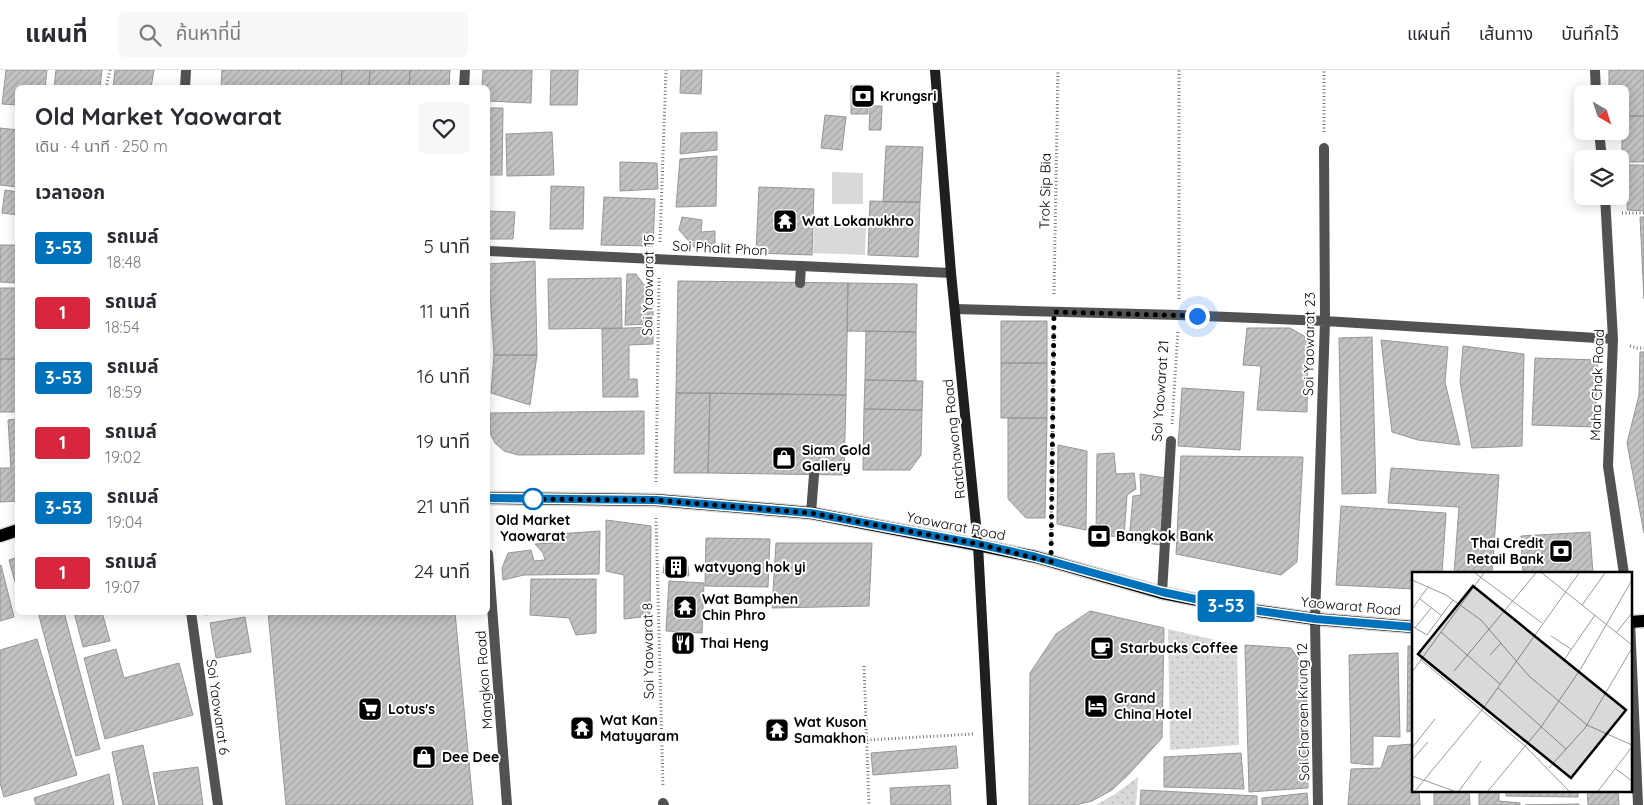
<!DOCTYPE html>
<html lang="th">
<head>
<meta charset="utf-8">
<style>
	:root { --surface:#fff; --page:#f7f7f7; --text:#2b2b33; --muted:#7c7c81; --line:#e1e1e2 }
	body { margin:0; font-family:Quicksand,"Noto Sans Thai",sans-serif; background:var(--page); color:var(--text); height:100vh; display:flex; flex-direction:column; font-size:19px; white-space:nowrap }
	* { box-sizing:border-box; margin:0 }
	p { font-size:16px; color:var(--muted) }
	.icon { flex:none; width:28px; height:28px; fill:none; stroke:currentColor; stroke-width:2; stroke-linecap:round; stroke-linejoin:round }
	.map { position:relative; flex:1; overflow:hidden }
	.side { position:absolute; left:15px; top:15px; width:475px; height:530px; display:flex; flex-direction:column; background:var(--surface); border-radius:8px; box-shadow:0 2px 12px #0003 }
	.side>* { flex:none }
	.badge { padding:0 10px; border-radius:4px; font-size:18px; line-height:32px }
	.needle { width:32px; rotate:141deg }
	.controls { position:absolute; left:1574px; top:15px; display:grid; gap:10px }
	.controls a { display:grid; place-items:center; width:55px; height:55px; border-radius:8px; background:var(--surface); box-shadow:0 2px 12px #0003; font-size:25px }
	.you { position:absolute; width:25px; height:25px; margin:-12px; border:4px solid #fff; border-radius:50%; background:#1a73e8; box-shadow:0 0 0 8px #1a73e833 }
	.map>.badge { position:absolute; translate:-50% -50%; box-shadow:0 0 0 2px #fff }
	h2 { padding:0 20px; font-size:19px; line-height:45px }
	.round { display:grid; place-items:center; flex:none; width:52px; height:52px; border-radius:8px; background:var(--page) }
	.head { display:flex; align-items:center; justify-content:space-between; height:85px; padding:0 20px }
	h1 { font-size:24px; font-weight:800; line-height:38px }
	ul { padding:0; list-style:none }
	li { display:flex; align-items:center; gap:15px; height:65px; padding:0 20px }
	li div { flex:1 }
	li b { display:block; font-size:19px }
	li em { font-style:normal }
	li .badge { min-width:55px; font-weight:700; text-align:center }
	header { display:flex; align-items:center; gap:30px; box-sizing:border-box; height:70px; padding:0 25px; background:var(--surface); border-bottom:1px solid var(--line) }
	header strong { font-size:24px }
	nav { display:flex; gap:28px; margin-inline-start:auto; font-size:18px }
	.search { width:350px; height:45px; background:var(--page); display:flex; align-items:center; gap:12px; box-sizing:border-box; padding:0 18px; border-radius:8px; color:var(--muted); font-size:19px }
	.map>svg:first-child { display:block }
	.grass { fill:url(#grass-dots) }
	.park { fill:#d9d9d9 }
	.building { fill:url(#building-hatch); stroke:#969696 }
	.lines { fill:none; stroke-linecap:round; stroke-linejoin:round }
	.primary-casing { stroke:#dbdbdb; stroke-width:15 }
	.path { stroke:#747474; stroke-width:3; stroke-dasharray:1 2.5; stroke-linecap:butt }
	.lane { stroke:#525252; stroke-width:10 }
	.street { stroke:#525252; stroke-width:10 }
	.secondary { stroke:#1f1f1f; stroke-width:10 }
	.primary { stroke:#000; stroke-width:12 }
	.line-casing { stroke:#fff; stroke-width:11 }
	.line { stroke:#0072bc; stroke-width:8 }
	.walk { stroke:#000; stroke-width:5; stroke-dasharray:0 9 }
	.stop-dot { fill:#fff; stroke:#0072bc; stroke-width:2.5 }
	.labels { text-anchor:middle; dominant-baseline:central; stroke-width:4; stroke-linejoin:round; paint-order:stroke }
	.poi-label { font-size:14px; font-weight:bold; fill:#000; stroke:#fff; text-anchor:start }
	.street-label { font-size:14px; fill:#000; stroke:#fff }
	.stop-label { font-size:14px; font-weight:bold; fill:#000; stroke:#fff }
	.inset-road { fill:none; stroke:#999; stroke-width:1 }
	.view { fill:#000; fill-opacity:0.15; stroke:#000; stroke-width:2.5 }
	.inset-edge { fill:none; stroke:#000; stroke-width:2.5 }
</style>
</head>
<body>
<header>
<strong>แผนที่</strong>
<div class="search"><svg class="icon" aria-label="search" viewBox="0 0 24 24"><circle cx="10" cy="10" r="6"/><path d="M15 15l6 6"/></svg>ค้นหาที่นี่</div>
<nav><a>แผนที่</a><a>เส้นทาง</a><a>บันทึกไว้</a></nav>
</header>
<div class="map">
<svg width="1644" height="735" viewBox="0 0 1644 735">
	<defs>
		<pattern id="grass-dots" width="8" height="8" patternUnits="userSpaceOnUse" patternTransform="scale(1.25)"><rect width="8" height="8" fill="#d9d9d9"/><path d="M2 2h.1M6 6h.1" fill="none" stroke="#b8b8b8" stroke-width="1.8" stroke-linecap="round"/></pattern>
		<pattern id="building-hatch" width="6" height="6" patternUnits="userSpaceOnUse" patternTransform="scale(1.25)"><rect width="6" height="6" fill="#c2c2c2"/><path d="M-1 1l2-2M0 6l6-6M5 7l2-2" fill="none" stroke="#a5a5a5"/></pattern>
	</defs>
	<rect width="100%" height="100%" fill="#fff"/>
	<path class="grass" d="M1168,559L1237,575L1239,675L1170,680Z
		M1138,707L1136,735H1096L1115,724Z"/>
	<path class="park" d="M832,102L863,103V134H832Z
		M814,154L866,156L865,185L813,183Z"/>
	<path class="building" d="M6,0H47L45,18H18V35L2,34Z
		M56,0H102L100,18H54Z
		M115,0H154L151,18H113Z
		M222,0H342L341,18H221Z
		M342,0H370L369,18H341Z
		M370,0H410L409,18H369Z
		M410,0H450L449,18H409Z
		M483,0H532L531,33L488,31V18H482Z
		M551,0H578L577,35H550Z
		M681,0H702L701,24L680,23Z
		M1609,0H1644V46H1620V24H1609Z
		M867,15L868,44H851V16Z
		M870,36H882L881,60H869Z
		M488,38H503L502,105H488Z
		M825,45L846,47L842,80L821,78Z
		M1622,46H1644V92H1622Z
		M0,58L18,60V117L0,115Z
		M552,62L554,105L507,106L506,64Z
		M717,62V80L680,84L681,63Z
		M886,76L923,77L920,132H883Z
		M717,86L716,136L676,137L680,89Z
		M620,92L657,93L658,119L620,121Z
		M1629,95H1644V141L1627,140Z
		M551,116L584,117L583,159H550Z
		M759,117L814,119L812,185L756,183Z
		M5,120L18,122V145L2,143Z
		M604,127L655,129L653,176L601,175Z
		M870,131L920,132L918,187L868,185Z
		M488,141L515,142L513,169H488Z
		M682,147L702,150L701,162L715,161V178H695L679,160Z
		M1640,147H1644V229Z
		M0,175H18V213L0,212Z
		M535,191L537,285H494L488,194Z
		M627,204H636L653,227V254L625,255Z
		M621,208L622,258L549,259L548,209Z
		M678,211L848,213L846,325L676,323Z
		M848,213L917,214L916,262L847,261Z
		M0,218H18V289H0Z
		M1001,251H1047V293H1001Z
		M653,257V274L629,275V309H637L638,327H603L602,259Z
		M1247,258H1290L1304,266L1308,274L1307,342L1257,340L1261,296L1243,295Z
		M866,261L916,262V311L865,310Z
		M1372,267L1376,423L1342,424L1339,268Z
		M1381,270L1448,277L1445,312L1460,375L1418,370L1392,362Z
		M1463,276L1524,284L1522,376L1472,378L1460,312Z
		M1640,282H1644V463L1627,373L1639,325Z
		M494,285H537L530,335L491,323Z
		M1535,288L1598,290L1595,357L1532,355Z
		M0,289H18V342H0Z
		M1001,293H1047V348H1001Z
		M865,310L923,311L922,340L864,339Z
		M1182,318L1244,322L1240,380L1178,376Z
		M676,323H710L708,403H674Z
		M710,323L846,325L844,405L708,403Z
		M864,339L922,340L921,385L910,400H863Z
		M644,341V384L518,385L504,381L495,373L490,363V343Z
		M1008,348H1047L1045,448H1026L1008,429Z
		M18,349V431L0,432V398H11L8,350Z
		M1058,375L1087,381L1086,460L1057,454Z
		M1114,383L1116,404L1134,403L1136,419L1127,425L1124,467L1096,465L1097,384Z
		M1181,386L1303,387L1297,492L1281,505L1176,484Z
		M1391,398L1499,405L1492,504H1454L1459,437L1388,433Z
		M1140,404L1165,408L1161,475L1129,471L1133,426L1141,425Z
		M1341,436L1446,443L1442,504H1413V519L1336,515Z
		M606,450L651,456L650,546L624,549V505L606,501Z
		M600,461L599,504L524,505L503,510L502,498L508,483L531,480L534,491L545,490L543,483L535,474L553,473L557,464Z
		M1590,462L1593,504H1523L1521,466Z
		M706,468L770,469L768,517L705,516Z
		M776,473H872L869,536L772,538Z
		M18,487V523L9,490Z
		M665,489L687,490L689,506L663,503Z
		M1,495L14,547L0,551V496Z
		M531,509H596V563L576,565L569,548L530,545Z
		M669,511L704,513L702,563L666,561Z
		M1090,541L1164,558L1162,668L1128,705L1112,720L1092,731L1076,735H1029L1030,603L1056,564Z
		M38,542H64L100,679L76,686Z
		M74,542H102L110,571L83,577Z
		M204,542H233L205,545Z
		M268,542H455L473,735H286Z
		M245,547L251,582L216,588L210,553Z
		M37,569L77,705L4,727L0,713V580Z
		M1245,575L1291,578L1306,600L1308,718L1249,722Z
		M1408,576H1413V661L1407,662Z
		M116,579L124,608L179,593L193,645L105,669L84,588Z
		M1398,583L1400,667L1373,666V695L1351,693L1349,585Z
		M1413,674V721H1419L1420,735H1348L1351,699L1381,698L1388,676Z
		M143,675L155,735H123L112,682Z
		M956,676L958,698L873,705L871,683Z
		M1241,683L1244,719L1164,717V687Z
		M198,697L203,735H159L153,703Z
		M109,704L114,735H36L34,728Z
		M950,715L951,735H891L890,718Z
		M1141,720L1257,726V735H1140Z
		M1434,721H1469L1470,735H1434Z
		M1479,721H1499V731L1520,733V735H1479Z
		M1506,721H1578V727L1506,726Z
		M1587,721H1618L1619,735H1588Z
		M1307,723L1308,735H1262V728Z
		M1579,734V735H1525Z"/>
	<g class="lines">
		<g class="primary-casing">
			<path id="primary" d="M488,428L656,430L811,443L978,475L1036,487L1162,523L1238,538L1315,549L1413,557
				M0,466L18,460
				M1630,552L1644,551"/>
		</g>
		<path class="path" d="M106,18L110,0
			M1324,62V0
			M1622,143H1644
			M660,172L666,0
			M1054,224L1058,0
			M1179,229V0
			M1630,276L1636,278H1644
			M1172,354L1178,261
			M656,412L659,206
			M656,448L663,717
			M1051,474L1054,258
			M864,596L869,735
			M867,670L973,664"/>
		<path class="lane" d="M800,213L801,196L951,203
			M811,443L814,405"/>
		<path class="street" d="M1595,0L1596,24
			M185,18L186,0
			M464,18L465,0
			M1599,61L1602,89
			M1605,126L1613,269L1608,396L1624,504
			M488,181L801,196
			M955,239L1179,245L1325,251L1613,269
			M488,484L507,735
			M1162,523L1171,371
			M191,542L218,735
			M1630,551L1638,735
			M663,733L664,735
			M1318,735L1315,549L1325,251L1324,78"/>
		<path class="secondary" d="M935,0L951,203L978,475L992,735"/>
		<use href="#primary" class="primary"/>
	</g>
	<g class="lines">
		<g class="line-casing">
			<path id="line" d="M488,428L656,430L811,443L978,474L1036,487L1162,522L1238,538L1316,549L1413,557"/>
		</g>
		<use href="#line" class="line"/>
		<path class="walk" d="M533,429H525L656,430L811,443L978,474L1051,492L1054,242L1197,246"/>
	</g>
	<defs>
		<g id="bank-square" transform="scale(1.25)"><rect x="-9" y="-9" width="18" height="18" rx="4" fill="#000" stroke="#fff"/><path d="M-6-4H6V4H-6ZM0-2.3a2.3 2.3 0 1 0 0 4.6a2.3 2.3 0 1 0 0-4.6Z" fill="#fff"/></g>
		<g id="temple-square" transform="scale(1.25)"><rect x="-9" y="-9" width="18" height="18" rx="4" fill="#000" stroke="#fff"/><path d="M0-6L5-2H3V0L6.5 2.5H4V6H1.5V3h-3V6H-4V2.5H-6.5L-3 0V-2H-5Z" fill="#fff"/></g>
		<g id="shop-square" transform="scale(1.25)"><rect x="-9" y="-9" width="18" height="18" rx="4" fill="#000" stroke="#fff"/><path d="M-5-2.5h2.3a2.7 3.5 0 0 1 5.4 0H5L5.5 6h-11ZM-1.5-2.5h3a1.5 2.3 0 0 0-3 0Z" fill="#fff"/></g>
		<g id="building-square" transform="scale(1.25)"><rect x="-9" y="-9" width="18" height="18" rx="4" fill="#000" stroke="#fff"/><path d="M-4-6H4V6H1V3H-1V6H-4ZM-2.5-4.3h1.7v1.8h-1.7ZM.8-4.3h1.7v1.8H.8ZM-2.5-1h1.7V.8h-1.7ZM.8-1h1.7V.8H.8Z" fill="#fff"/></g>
		<g id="restaurant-square" transform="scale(1.25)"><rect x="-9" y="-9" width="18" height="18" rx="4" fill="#000" stroke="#fff"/><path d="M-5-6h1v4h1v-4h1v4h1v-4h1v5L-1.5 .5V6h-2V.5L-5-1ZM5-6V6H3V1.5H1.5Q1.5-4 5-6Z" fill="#fff"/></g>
		<g id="cafe-square" transform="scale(1.25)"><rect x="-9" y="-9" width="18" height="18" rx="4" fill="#000" stroke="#fff"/><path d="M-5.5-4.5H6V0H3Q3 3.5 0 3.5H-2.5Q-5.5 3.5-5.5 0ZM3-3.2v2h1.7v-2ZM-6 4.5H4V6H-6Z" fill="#fff"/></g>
		<g id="hotel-square" transform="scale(1.25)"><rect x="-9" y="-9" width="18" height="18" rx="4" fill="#000" stroke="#fff"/><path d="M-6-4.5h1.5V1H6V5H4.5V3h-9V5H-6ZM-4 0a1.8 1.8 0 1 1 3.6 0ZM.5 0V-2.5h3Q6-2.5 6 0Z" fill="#fff"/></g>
		<g id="supermarket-square" transform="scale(1.25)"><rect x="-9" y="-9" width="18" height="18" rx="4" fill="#000" stroke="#fff"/><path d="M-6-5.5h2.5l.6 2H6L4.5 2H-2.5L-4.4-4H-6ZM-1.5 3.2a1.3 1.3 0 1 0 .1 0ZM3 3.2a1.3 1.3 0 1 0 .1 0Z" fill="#fff"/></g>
	</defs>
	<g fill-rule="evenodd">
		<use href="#bank-square" x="863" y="26"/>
		<use href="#temple-square" x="785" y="151"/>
		<use href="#shop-square" x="784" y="388"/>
		<use href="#bank-square" x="1099" y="466"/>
		<use href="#bank-square" x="1561" y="481"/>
		<use href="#building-square" x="676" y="497"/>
		<use href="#temple-square" x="685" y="537"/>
		<use href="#restaurant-square" x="683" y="573"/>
		<use href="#cafe-square" x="1102" y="578"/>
		<use href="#hotel-square" x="1096" y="636"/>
		<use href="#supermarket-square" x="370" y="639"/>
		<use href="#temple-square" x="582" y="658"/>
		<use href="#temple-square" x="777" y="660"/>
		<use href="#shop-square" x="424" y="687"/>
	</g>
	<circle class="stop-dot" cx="533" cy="429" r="10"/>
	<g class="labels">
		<g class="poi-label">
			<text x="880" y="26">Krungsri</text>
			<text x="802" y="151">Wat Lokanukhro</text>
			<text x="802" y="380">Siam Gold<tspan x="802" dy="16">Gallery</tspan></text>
			<text x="1116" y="466">Bangkok Bank</text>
			<text x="1544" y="473" text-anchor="end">Thai Credit<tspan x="1544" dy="16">Retail Bank</tspan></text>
			<text x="694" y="497">watvyong hok yi</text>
			<text x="702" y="529">Wat Bamphen<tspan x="702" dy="16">Chin Phro</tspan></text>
			<text x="700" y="573">Thai Heng</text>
			<text x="1120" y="578">Starbucks Coffee</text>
			<text x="1114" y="628">Grand<tspan x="1114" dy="16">China Hotel</tspan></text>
			<text x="388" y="639">Lotus's</text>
			<text x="600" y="650">Wat Kan<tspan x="600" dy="16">Matuyaram</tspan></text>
			<text x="794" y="652">Wat Kuson<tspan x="794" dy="16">Samakhon</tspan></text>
			<text x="442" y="687">Dee Dee</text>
		</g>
		<g class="street-label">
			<text transform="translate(1045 121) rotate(-89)">Trok Sip Bia</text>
			<text transform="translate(720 178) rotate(3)">Soi Phalit Phon</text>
			<text transform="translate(648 215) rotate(-89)">Soi Yaowarat 15</text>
			<text transform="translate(1309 274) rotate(-89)">Soi Yaowarat 23</text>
			<text transform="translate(1597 315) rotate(-88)">Maha Chak Road</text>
			<text transform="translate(1160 321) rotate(-86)">Soi Yaowarat 21</text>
			<text transform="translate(954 369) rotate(-96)">Ratchawong Road</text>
			<text transform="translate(956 456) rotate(11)">Yaowarat Road</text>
			<text transform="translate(1351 536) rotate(5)">Yaowarat Road</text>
			<text transform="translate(648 581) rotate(-91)">Soi Yaowarat 8</text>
			<text transform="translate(484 610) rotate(-94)">Mangkon Road</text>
			<text transform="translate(218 637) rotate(82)">Soi Yaowarat 6</text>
			<text transform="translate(1303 642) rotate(-91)">Soi Charoen Krung 12</text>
		</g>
		<g class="stop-label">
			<text x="533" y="450">Old Market<tspan x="533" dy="16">Yaowarat</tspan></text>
		</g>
	</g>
	<g transform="translate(1412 502)">
		<rect width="220" height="220" fill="#fff"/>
		<path class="inset-road" d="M63,1L130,51M130,1L220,73M0,8L34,23L69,48L117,104L175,153L220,173M8,27L30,44M170,33L193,1M0,37L16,15M0,54L15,63L41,28M3,56L19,36M29,60L88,112M204,61L220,41M139,64L159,77M78,83L89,71M8,87L113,174L157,219M152,88L183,43M42,99L124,1M0,100L72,1M86,116L154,177M0,176L23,147M0,188L16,170M137,196L173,156L220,76M204,197L220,209M0,204L42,219M3,219L70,138L167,1M47,219L69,189M76,219L129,155L168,98L220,8M186,219L220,175"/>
		<path class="view" d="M61,14L214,138L159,206L6,82Z"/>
		<rect width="220" height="220" class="inset-edge"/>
	</g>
</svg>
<div class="controls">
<a><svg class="needle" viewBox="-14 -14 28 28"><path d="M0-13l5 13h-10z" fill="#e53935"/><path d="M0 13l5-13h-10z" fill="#7c7c81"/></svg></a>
<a><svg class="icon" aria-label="layers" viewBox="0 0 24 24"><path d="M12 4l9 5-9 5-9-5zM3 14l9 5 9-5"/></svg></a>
</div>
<div class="you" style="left:1197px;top:246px"></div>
<b class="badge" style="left:1226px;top:536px;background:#0072bc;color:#fff">3-53</b>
<section class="side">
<div class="head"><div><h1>Old Market Yaowarat</h1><p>เดิน · 4 นาที · 250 m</p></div><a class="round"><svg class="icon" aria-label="heart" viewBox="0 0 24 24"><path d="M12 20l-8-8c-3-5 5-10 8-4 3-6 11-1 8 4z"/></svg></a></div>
<h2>เวลาออก</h2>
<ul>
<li><span class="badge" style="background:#0072bc;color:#fff">3-53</span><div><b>รถเมล์</b><p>18:48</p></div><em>5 นาที</em></li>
<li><span class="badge" style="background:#d7263d;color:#fff">1</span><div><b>รถเมล์</b><p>18:54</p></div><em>11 นาที</em></li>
<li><span class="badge" style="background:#0072bc;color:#fff">3-53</span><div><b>รถเมล์</b><p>18:59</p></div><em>16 นาที</em></li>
<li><span class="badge" style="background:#d7263d;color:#fff">1</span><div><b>รถเมล์</b><p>19:02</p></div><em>19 นาที</em></li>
<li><span class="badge" style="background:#0072bc;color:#fff">3-53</span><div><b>รถเมล์</b><p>19:04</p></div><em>21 นาที</em></li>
<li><span class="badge" style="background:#d7263d;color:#fff">1</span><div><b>รถเมล์</b><p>19:07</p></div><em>24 นาที</em></li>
</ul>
</section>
</div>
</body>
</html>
